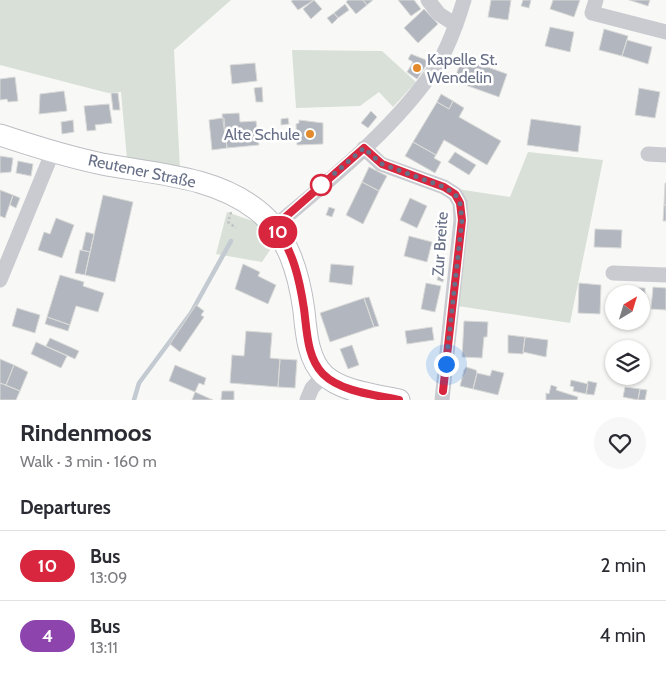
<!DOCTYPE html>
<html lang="en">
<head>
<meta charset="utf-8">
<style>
	:root { --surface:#fff; --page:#f7f7f7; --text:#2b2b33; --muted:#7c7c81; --line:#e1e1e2 }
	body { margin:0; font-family:Cabin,sans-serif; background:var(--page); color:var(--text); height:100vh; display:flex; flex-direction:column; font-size:19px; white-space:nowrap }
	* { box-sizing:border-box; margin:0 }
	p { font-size:16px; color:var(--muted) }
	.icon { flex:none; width:28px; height:28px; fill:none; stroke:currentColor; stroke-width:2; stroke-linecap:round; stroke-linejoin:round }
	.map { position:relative; height:400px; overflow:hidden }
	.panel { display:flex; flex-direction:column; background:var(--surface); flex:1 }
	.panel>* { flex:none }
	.badge { padding:0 10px; border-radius:16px; font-size:18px; line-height:32px }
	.needle { width:32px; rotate:38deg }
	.tools { position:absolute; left:605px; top:285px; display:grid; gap:10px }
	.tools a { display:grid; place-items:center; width:45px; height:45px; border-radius:50%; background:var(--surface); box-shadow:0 1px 4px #0004; font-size:25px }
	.you { position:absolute; width:25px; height:25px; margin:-12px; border:4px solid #fff; border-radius:50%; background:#1a73e8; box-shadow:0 0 0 8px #1a73e833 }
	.map>.badge { position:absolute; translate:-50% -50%; box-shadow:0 0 0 2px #fff }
	h2 { padding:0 20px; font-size:19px; line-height:45px }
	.round { display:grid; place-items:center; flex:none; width:52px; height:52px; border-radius:26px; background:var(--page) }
	.overview { display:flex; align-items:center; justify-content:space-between; height:85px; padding:0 20px }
	h1 { font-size:24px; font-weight:700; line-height:38px }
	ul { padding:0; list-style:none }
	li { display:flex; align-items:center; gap:15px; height:70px; padding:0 20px; border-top:1px solid var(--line) }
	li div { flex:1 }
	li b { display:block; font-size:19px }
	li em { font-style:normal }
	li .badge { min-width:55px; font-weight:700; text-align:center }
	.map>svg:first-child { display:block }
	.green { fill:#d8e0d7 }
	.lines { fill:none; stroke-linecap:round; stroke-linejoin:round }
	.stream { stroke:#c4cad2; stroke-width:4.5 }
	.building { fill:#b2b6be; stroke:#dadbd8 }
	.secondary-casing { stroke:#bcbec4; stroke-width:23 }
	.path { stroke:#c1c2c5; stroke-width:2.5; stroke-dasharray:2.5 2.5; stroke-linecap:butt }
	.street { stroke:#cacbd0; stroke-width:15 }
	.secondary { stroke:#fff; stroke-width:21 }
	.line-casing { stroke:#fff; stroke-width:11 }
	.line { stroke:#d7263d; stroke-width:8 }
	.walk { stroke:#687087; stroke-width:5; stroke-dasharray:0 9 }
	.poi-dot { fill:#e38b2c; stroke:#fff; stroke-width:2 }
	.stop-dot { fill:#fff; stroke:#d7263d; stroke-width:2.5 }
	.labels { text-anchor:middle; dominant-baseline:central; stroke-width:5; stroke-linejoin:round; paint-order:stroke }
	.poi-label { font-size:16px; fill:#687087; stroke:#fff; text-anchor:start }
	.street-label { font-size:16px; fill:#687087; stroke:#fff }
</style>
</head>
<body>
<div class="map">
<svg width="666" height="400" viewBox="0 0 666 400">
	<rect width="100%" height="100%" fill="#f8f9f6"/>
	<path class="green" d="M0,0H231L174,50L180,169L127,159L121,92L108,93L0,65Z
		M292,50L382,51L416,82L393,107L379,92L360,106L296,108Z
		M528,152L603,160L570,323L458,306L457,189L510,197Z
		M227,212L258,223L272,247L262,262L216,254Z"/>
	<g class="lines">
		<path class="stream" d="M134,400L139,383L191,313L231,241"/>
	</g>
	<path class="building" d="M293,0H314L298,10L291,1Z
		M314,0L322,9L311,19L303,9Z
		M348,0H363L367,5L356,14L346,2Z
		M363,0H373L367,5Z
		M398,0H414L421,9L411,16Z
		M491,0H511L508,20L488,17Z
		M523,0H531L529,8L521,6Z
		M553,0H580L574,17L550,9Z
		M629,0H650L648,6Z
		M345,4L349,10L338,18L334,13Z
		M424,9L438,24L418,43L404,28Z
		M334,13L338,18L332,24L327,18Z
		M550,27L574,32L570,52L545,46Z
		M604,29L628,36L622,56L599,50Z
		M627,40L652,47L648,64L622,56Z
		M411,54L426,60L427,64L417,79L407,72L413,62L408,59Z
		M462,58L507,74L499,97L454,81Z
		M255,63L257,81L232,84L230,65Z
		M15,77L18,101L8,102L7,99L0,100V79Z
		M262,87L263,102H256L254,88Z
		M639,88L660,92L655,118L635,115Z
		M64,91L67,111L39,114L40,94Z
		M111,93H118L120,110H113Z
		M441,94L453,101L449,109L437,102Z
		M453,101L464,108L459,117L501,141L487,165L444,140L436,155L413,142L437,102L449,109Z
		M109,104L112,123L95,125L96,130L87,131L84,106Z
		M371,111L377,117L368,128L361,123Z
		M239,113L240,122L256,121L259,145L227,148L222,114Z
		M222,118H224L227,148L212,150L209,120Z
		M288,118L289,124L281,125V119Z
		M531,119L581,126L578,152L527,145Z
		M73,120L74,132L62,134L61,122Z
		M299,120L323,123V144L297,145L296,124L299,123Z
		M413,142L436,155L434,158L441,162L435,173L405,156Z
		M455,152L476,165L469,175L448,162Z
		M0,156L13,158L11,172L0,173Z
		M18,161L33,164L31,176L16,173Z
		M369,167L387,176L379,191L362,182Z
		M362,182L379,191L363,224L346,215Z
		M665,183H666V205H664Z
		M0,190L13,195L5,218L0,216Z
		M13,195L20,198L16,208L10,205Z
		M103,195L133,202L115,282L85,275Z
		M410,198L427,206L417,228L400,220Z
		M664,205H666V221H663Z
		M329,207L335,209L332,217L326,215Z
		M56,218L74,225L62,258L38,250L44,232L50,234Z
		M595,229L622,230L621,248L594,247Z
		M86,232L94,234L90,252L82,250Z
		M409,236L432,242L427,262L404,256Z
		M80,250L90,252L85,275L75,273Z
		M243,264L260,272L258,276L276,285L268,304L235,289Z
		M331,264L354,266L352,285L329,282Z
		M439,274L444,276L443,282L437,280Z
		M60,275L84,282L83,286L104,293L98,312L76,306L70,325L47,317Z
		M426,283L441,286L435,312L421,309Z
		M579,283L601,285L600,314L578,313Z
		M653,287L666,288V310L651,309Z
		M627,288H645V311L641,310V294H626Z
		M369,297L379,326L374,327L364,298Z
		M364,298L374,327L330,342L320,313Z
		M196,305L204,311L201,315L204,317L180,352L170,344Z
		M17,308L40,315L35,333L12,326Z
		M47,317L70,325L68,331L45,324Z
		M464,321L488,322L487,337H484L482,358L462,357Z
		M432,327L434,340L407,344L405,331Z
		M246,331L272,333L270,358L280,359L278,387L230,383L232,355L244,356Z
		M508,335L525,337L523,354L508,353Z
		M525,337L548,340L546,357L523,352Z
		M50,338L79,351L75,359L46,346Z
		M36,342L67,356L61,368L31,354Z
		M352,345L359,365L348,369L340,349Z
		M0,359L14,365L6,385L0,383Z
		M280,359L297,360L295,388L278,387Z
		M14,365L28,372L20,391L6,385Z
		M175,365L206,378L204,385L199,383L195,392L169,381Z
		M466,367L476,370L477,373L473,389L460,386L464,370Z
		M492,370L504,373L498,395L473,389L477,373L490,376Z
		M571,380L588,384L586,394L573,391L574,387L570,386Z
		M588,381L597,383L594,395L586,394Z
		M0,383L20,391L16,400H0Z
		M551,385L557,387L556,390L578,397L577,400H546V393L549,394Z
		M625,387L640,389L638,400L623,397Z
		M640,389L647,390L645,400H638Z
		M222,391H234V400H221Z
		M195,392L213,400H192Z"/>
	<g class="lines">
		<g class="secondary-casing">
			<path id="secondary" d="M0,135C33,146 68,157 102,164C155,174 214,176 257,210C288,234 299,274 304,311C306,332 308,360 324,375C343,392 376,395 399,400"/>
		</g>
		<path class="path" d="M231,212L228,222L236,228"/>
		<path class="street" d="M428,0L439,14L456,25
			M596,0L592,13L666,32
			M364,148L381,164L444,187L455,194L460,203L461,220L442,400
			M648,154L666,155
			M274,227C331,179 394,129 436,67C449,47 457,23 464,0
			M613,273L666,275
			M0,280L53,151
			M307,400L312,388L324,375"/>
		<use href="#secondary" class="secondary"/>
	</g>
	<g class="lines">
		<g class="line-casing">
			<path id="line" d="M399,400C376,395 341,392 323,374C307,358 307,331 304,309C300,282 293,248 274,227L364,148L382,164L444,187L455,194L460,203L462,220L443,391"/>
		</g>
		<use href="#line" class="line"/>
		<path class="walk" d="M321,185L364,148L382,164L444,187L455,194L460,203L462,220L446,364"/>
	</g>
	<g class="poi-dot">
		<circle cx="417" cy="68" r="5"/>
		<circle cx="310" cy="134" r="5"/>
	</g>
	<circle class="stop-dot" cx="321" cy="185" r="10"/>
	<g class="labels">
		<g class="poi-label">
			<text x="427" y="59">Kapelle St.<tspan x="427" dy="18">Wendelin</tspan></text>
			<text x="300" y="134" text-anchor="end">Alte Schule</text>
		</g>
		<g class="street-label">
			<text transform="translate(142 171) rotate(12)">Reutener Straße</text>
			<text transform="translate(440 244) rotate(-86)">Zur Breite</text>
		</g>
	</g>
</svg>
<div class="tools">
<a><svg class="needle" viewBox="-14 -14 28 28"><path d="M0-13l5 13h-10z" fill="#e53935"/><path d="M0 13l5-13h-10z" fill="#7c7c81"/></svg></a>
<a><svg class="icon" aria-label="layers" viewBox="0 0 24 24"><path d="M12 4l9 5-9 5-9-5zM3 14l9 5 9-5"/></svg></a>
</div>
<div class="you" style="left:446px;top:364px"></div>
<b class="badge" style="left:278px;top:232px;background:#d7263d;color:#fff">10</b>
</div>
<section class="panel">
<div class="overview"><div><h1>Rindenmoos</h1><p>Walk · 3 min · 160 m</p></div><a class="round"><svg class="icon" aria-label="heart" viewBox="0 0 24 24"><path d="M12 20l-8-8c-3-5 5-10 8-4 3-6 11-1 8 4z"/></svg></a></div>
<h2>Departures</h2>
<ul>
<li><span class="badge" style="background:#d7263d;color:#fff">10</span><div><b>Bus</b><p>13:09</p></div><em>2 min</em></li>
<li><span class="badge" style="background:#8e44ad;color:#fff">4</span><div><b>Bus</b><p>13:11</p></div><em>4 min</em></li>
</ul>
</section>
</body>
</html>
